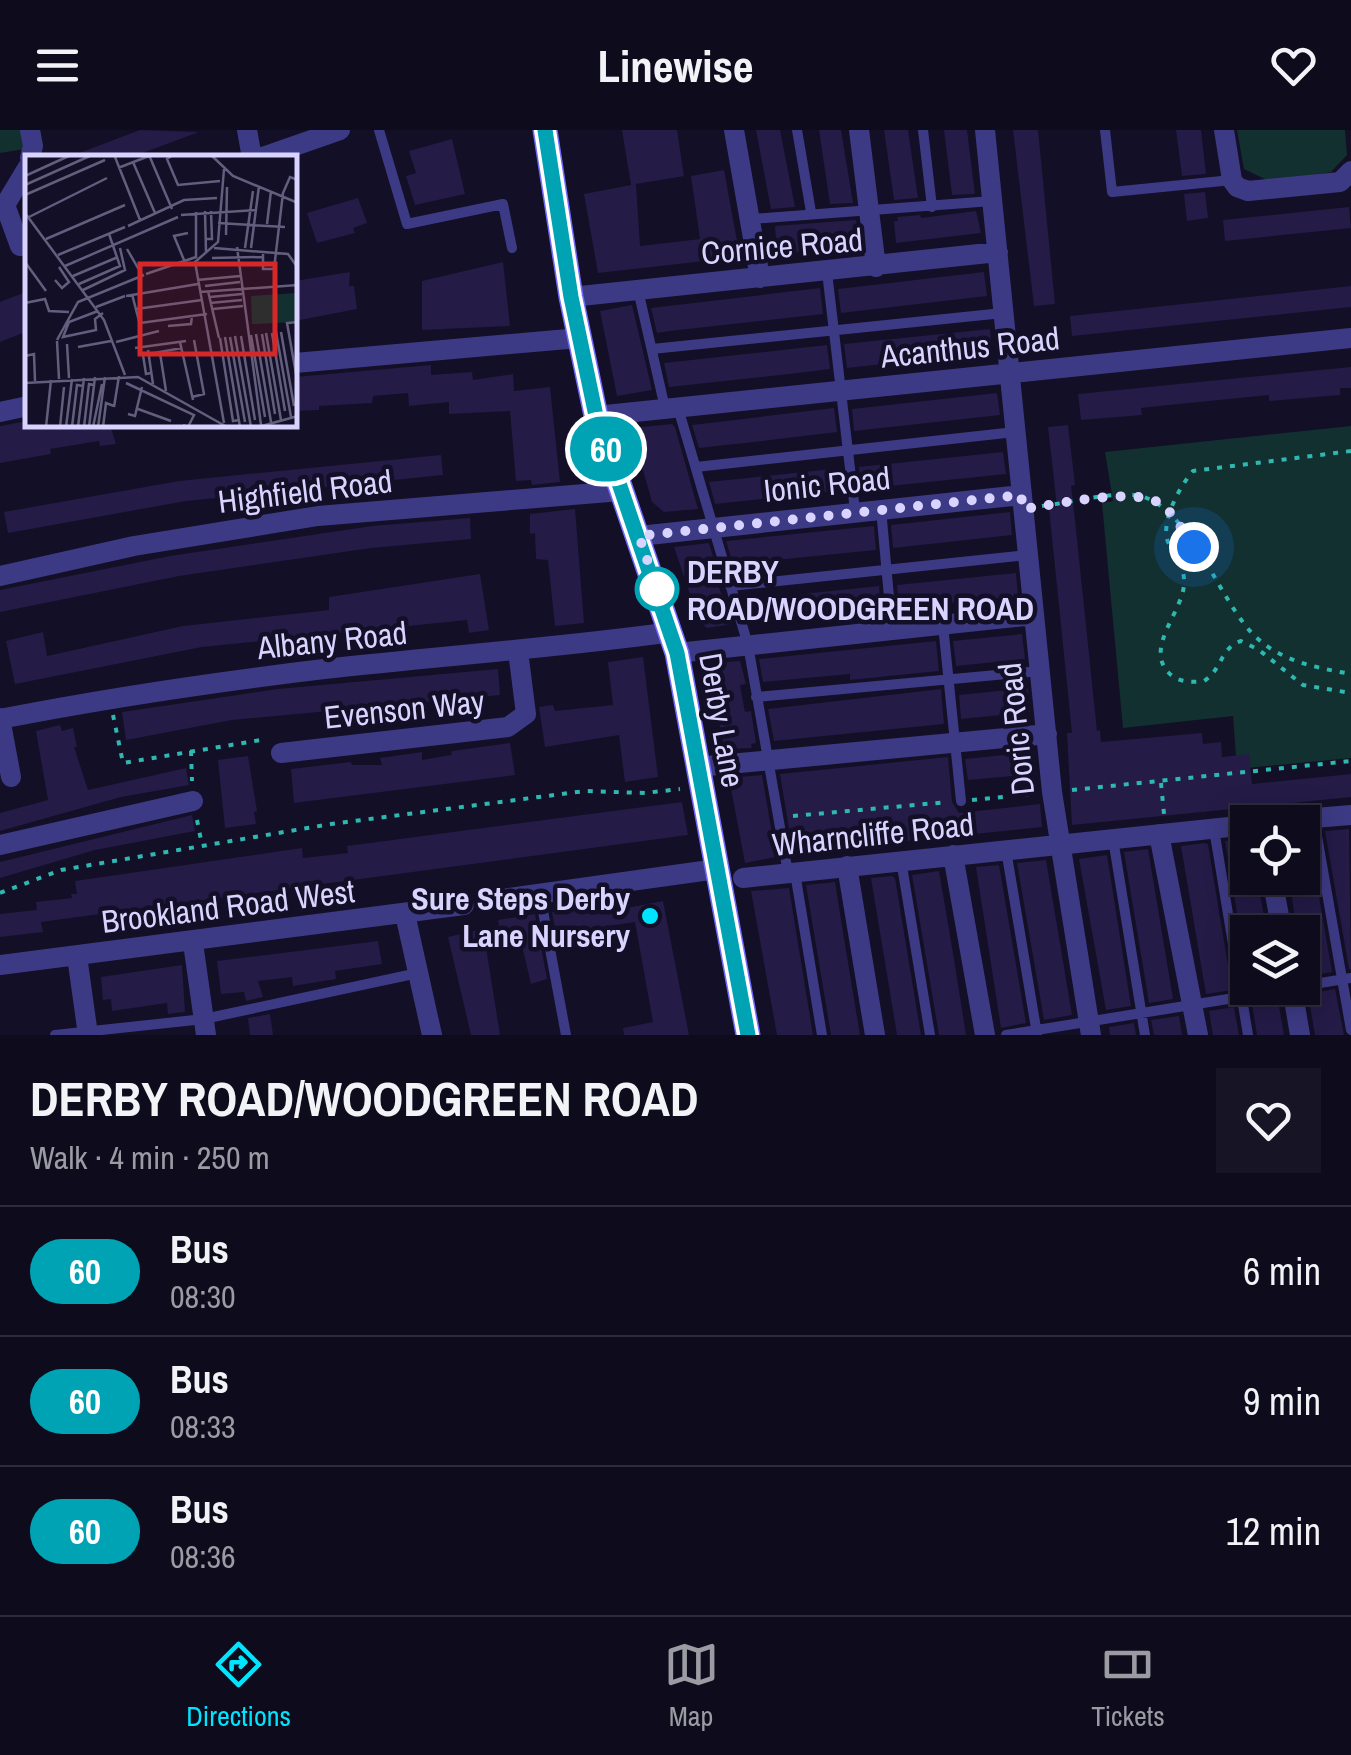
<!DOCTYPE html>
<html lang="en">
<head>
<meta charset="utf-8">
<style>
	:root { --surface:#0e0b1c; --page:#171425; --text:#f1f3f6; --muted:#9b9ba3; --line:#2e2b3b; --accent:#00e5ff }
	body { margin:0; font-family:"Archivo Narrow",sans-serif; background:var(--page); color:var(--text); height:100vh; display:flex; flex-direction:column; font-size:38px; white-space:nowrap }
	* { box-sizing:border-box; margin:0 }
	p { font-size:32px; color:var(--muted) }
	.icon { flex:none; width:55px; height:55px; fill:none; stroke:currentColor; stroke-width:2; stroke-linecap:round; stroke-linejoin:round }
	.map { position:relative; height:905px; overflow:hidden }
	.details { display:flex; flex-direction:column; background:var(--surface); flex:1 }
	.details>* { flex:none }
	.badge { padding:0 20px; border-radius:32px; font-size:35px; line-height:65px }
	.controls { position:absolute; left:1230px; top:675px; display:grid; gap:20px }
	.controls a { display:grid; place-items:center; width:90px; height:90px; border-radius:0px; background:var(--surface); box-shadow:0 5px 25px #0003,0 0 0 2px var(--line); font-size:50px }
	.you { position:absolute; width:50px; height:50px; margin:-25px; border:8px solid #fff; border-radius:50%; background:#1a73e8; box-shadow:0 0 0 15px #1a73e833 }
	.map>.badge { position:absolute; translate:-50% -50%; box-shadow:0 0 0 5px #fff }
	.round { display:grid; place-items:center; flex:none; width:105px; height:105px; border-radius:0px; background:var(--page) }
	.summary { display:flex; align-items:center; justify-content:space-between; height:170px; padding:0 30px }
	h1 { font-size:48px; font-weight:700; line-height:75px }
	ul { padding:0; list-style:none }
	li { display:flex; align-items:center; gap:30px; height:130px; padding:0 30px; border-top:2px solid var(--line) }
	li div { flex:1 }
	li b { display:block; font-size:38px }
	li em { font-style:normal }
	li .badge { min-width:110px; font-weight:700; text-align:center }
	header { display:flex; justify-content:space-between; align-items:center; height:130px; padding:0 30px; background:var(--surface); font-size:45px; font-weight:700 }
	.dock { display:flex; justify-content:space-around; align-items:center; height:140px; border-top:2px solid var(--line); background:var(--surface); font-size:28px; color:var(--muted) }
	.dock a { display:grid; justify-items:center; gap:5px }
	.dock .on { color:var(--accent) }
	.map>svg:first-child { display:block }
	.green { fill:#12302f }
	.building { fill:#241b47 }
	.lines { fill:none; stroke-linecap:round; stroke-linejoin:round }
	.path { stroke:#2fb8b0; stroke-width:4; stroke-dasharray:5 8; stroke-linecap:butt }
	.lane { stroke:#3d3a85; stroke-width:10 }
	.street { stroke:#3d3a85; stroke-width:20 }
	.secondary { stroke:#6f6bff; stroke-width:25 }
	.line-casing { stroke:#fff; stroke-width:22 }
	.line { stroke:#00a3b4; stroke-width:15 }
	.walk { stroke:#d9d4ff; stroke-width:10; stroke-dasharray:0 18 }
	.stop-dot { fill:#fff; stroke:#00a3b4; stroke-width:5 }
	.poi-dot { fill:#00e5ff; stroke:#130f26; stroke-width:4 }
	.labels { text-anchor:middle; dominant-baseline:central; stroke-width:9; stroke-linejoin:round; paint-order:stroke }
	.street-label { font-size:32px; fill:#d9d4ff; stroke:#130f26 }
	.stop-label { font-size:32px; font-weight:bold; fill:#d9d4ff; stroke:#130f26; text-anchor:start }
	.poi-label { font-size:32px; font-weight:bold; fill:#d9d4ff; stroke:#130f26; text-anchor:end }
	.inset-road { fill:none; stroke:#625e7d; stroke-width:2.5 }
	.view { fill:#d62828; fill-opacity:0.15; stroke:#d62828; stroke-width:5 }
	.inset-edge { fill:none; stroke:#d9d4ff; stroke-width:5 }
</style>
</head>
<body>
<header><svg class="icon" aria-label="menu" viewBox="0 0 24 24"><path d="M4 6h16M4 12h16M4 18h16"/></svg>Linewise<svg class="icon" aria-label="heart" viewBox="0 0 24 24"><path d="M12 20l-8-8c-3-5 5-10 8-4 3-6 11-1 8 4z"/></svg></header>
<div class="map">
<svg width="1351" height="905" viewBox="0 0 1351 905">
	<rect width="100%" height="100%" fill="#130f26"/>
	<path class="green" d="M0,0H22L25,19L0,23Z
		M1237,0H1345L1347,25L1331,42L1271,52L1244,39Z
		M1351,296V628L1237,639L1233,586L1123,598L1102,373L1113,371L1105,322Z"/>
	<path class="building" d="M140,0L199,2L129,28H66Z
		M622,0H677L684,46L636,54L640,116L700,109L691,46L724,40L740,127L598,143L584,64L631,55Z
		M756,0H780L795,77L771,79Z
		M819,0H841L853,73L830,74Z
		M884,0H908L918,68L894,70Z
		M944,0H967L975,64L952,65Z
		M1013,0H1038L1055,174L1034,176Z
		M1176,0H1201L1206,44L1182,46Z
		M452,9L465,64L415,75L406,46L416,43L409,21Z
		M1205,62L1208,88L1187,91L1184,64Z
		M358,68L367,93L353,98L355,103L317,113L307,83Z
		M1349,77L1351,98L1225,111L1223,90Z
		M976,81L981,103L896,113L894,91H898L897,87L920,85L921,88Z
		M856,90L859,114L777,125L775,96Z
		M503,132L510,196L422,200V151Z
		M350,142L349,156H354L357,179L295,191V151Z
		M984,142L987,166L841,183L838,159Z
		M1351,156V177L1072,206L1070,186Z
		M820,158L823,184L670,201L657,203L651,178Z
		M28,161V201L0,212V172Z
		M632,175L652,260L617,266L600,181Z
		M990,199L992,222L847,238L844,214Z
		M827,215L830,239L790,244L669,257L664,233Z
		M431,235V245L472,242L473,250L513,244L514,261L550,257L560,352L532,355L531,350L516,351L510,281L449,284V272L409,276L408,263L373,266L372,273L319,276V280L295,281V247Z
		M1351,237V258H1340V265L1269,271V265L1159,276L1141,278L1142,285L1081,290L1078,264Z
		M997,263L1000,285L854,301L852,279Z
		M834,278L837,302L754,312L699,318L692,295Z
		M28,291V295H110L116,314L100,316L99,311L50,319L51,324L0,333V296Z
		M672,294L675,297L698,379L664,382L652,372L631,298Z
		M1068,295L1075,355L1071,356L1075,390L1097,601L1100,600L1101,612L1202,603L1203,614L1221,612L1222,627L1249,624L1252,654L1351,644V667L1072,695L1067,603H1072L1049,378L1057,377L1048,297Z
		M1003,322L1006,344L861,359L859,337Z
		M441,325L443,345L186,371L8,403L4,382L179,351Z
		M841,338L844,360L820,363L715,374L709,352Z
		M575,379L584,493L555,496L548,430L536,429L535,403L530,404V384Z
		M1010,382L1012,405L893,418L891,395Z
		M470,388L471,409L371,418L179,446L0,482V460L170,426L372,396Z
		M874,396L876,420L733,434L726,411Z
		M709,413L716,436L711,437L733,494L707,498L699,491L674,417Z
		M1016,443L1018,466L899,478L897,455Z
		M480,444L489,500L469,503L467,490L202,517L15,554L6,511L43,502L47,526L183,496L329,480V467Z
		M879,456L881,480L751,493L744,470Z
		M1022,504L1025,529L956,536L953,511Z
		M936,511L939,541L850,550V544L763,552L759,529Z
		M643,527L658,647L625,652L619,605L545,617L539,577L553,575L555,581L613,575L608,532Z
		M740,531L746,554L740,555L745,582L751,581L756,613L751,614L752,618L724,619L709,533Z
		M498,539L500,565L232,590L126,610L122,582L278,559Z
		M1028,558L1030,582L961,589L959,565Z
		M941,559L944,594L774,611L768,579Z
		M60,595L62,601L73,598L77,617H74L88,660L186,638L189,655L121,667L0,701V683L48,670L36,601Z
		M510,613L515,645L294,673L291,639L351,632L352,635H382L380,628L422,622V630L451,625L452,621Z
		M1034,622L1036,644L968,650L965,629Z
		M248,626L257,681L254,682L256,694L225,698L218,630Z
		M948,627L952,672L959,683L1040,674L1042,697L793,723L780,644Z
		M762,645L776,727L745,733L729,648Z
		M682,672L688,705L41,792L43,802L0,807V784L37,780L36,772L72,768L71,764H77L75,751L302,718L303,728L348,723L347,716Z
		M192,685L195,701L95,720L0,748V732Z
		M1349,699L1351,839H1349L1325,701Z
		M1308,703L1332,842L1304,847L1302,802H1297L1289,748H1302V704Z
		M1248,709V750L1257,748L1267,802H1248V848L1225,711Z
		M1204,713L1208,714L1232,860L1206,864L1181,716Z
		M1148,719L1173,869L1149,873L1124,722Z
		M1107,725L1131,876L1106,880L1079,729Z
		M1046,730L1072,885L1044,890L1017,733Z
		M999,735L1026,893L1001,898L976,737Z
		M939,741L954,829L966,905H939L912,745Z
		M892,746L895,748L921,905H897L871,748Z
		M835,752L843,802L860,905H831L806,755Z
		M789,758L813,905H777L751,761Z
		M663,771L689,905H624L623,898L653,892L635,792L556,804L552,782L610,775L611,781Z
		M535,784L547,849L531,854L520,807L485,811L500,905H471L448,807L499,795L498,790Z
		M378,811L382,834L335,841L336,849L293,856L292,847L258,851L263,867L246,871L244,862L221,864L217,831Z
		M182,835L185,882L168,884L167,873L112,881L111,869L103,870L101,847Z
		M1335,859L1344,905H1315L1308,864Z
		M1278,870L1284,905H1257L1252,874Z
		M1234,877L1239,905H1213L1209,881Z
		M270,884L273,905H250L248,888Z
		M1179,886L1182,905H1154L1151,890Z
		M1134,893L1136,905H1110L1109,897Z"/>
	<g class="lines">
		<path class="path" d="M1351,321L1193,341C1180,356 1160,392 1168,412C1175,427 1185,436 1184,454C1183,481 1145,517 1168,542C1177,552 1191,553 1204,551C1222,540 1220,518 1241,511L1259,520L1303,555L1351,563
			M1042,376C1068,373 1111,362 1135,365C1190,372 1219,475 1258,509C1284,532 1318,538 1351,544
			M113,585L123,633L267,609
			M191,621L192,651
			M1161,653L1164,684
			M1072,660L1351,631
			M972,670L1032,664
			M793,686L948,672
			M197,690L202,715
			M0,763L61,740L331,694L585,661L645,663L680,659"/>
		<path class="lane" d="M379,0L407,94L503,74L512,118
			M797,0L811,82
			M923,0L932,77
			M1105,0L1112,62L1232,50
			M752,89L992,71
			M827,142L855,381
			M638,160L665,278
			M652,219L1003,183
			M678,278L748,515L788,743
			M696,337L1015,302
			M881,379L892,500
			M730,456L1027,425
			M943,495L961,671
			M756,567L1040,541
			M1314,689L1351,900
			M1214,699L1248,905
			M1113,709L1145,905
			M1006,720L1037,904
			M901,730L930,905
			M795,743L822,905
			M540,765L566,905
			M1302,856L1351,848
			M55,905L204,889L418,843
			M1006,905L1296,858"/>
		<path class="street" d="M247,0L252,28
			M734,0L760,148
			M859,0L876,137
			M985,0L1052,662L1091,905
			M1224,0L1232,50L1237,57L1248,61L1340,52L1351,41
			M30,28L33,16L30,0
			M260,28L340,0
			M0,74L5,75L20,116
			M5,75L28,37
			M571,167L998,122
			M295,233L579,208
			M0,282L28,276
			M596,286L1351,208
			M639,406L1021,365
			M0,446L134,416L318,386L621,361
			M677,523L1034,485
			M0,588L11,647
			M0,589C107,568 215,552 324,539C440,526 556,518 672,502
			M281,623L508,597L526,584L518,521
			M697,637L1047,604
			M1267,692L1351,685
			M1159,704L1198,905
			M0,715L193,671
			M953,725L985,905
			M847,736L875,905
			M743,748L1248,695
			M1272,748L1282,802
			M495,770L717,739
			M405,784L432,905
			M193,813L206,905
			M77,826L88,905
			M0,835L464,775
			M1292,858L1300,905"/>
		<path class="secondary" d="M545,0L571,167L596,286L677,523L748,905"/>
	</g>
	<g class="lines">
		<g class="line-casing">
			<path id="line" d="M545,0L571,167L596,286L677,523L748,905"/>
		</g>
		<use href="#line" class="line"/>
		<path class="walk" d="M657,459L661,470L639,406L1021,365L1023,379C1055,375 1134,356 1161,374C1174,383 1184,404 1194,417"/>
	</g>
	<circle class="stop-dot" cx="657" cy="459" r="20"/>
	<circle class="poi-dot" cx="650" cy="786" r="10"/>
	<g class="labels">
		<g class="street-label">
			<text transform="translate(782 116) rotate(-5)">Cornice Road</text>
			<text transform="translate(970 217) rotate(-6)">Acanthus Road</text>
			<text transform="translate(827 354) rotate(-6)">Ionic Road</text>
			<text transform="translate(305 361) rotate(-7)">Highfield Road</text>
			<text transform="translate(332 510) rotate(-6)">Albany Road</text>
			<text transform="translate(404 579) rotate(-6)">Evenson Way</text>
			<text transform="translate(722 590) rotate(80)">Derby Lane</text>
			<text transform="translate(1016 599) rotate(-96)">Doric Road</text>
			<text transform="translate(873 704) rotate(-6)">Wharncliffe Road</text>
			<text transform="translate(228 776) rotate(-7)">Brookland Road West</text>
		</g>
		<g class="stop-label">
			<text x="687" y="441">DERBY<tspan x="687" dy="37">ROAD/WOODGREEN ROAD</tspan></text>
		</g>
		<g class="poi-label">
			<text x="630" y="768">Sure Steps Derby<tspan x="630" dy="37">Lane Nursery</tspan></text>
		</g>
	</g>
	<g transform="translate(25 25)">
		<rect width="272" height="272" fill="#130f26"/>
		<path d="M272,138V167L227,169L226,141Z" fill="#12302f"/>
		<path class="inset-road" d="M124,0L147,54M148,0L142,4L153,30L195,26M186,0L208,21L273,48M90,2L115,65M108,7L130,58M93,13L124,1M199,14L193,87L170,107L199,268M0,21L46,0M0,30L67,0M0,40L80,5M180,56L181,97M0,58L79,165L100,220M156,60L231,55M4,62L82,23M193,68L260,72M242,69L246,36M103,71L159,45L192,43M201,80L202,32M21,84L100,50M181,84H187L186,56M212,92L236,270M189,93L263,99L273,113M220,93L228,36M226,93L234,31M102,94L117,120M238,96V114H249L258,38L265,22L273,25M33,100L100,72M187,103L237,102M159,105L149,81L163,78M0,107L21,136M40,111L153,62M121,119L171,102V57M48,121L93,102M30,125L37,133L44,127L34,112M172,125L215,121M54,129L95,111L84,79M180,131L215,127M58,135L100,115L95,93M183,136L194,183M175,137L273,130M107,139L116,174M101,141L173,129M185,142L217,139M0,148L20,144L24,156L44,157M185,148L217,145M71,152L100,141M111,154L177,145M188,154L218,151M73,156L44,167L38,182L71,175L70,164L78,158M273,167L262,168L273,230M115,168L182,159M143,171L166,169L167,161M251,177L266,262M256,177L269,251M241,178L256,265M247,178L260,256M231,179L246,267M237,179L250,259M226,180L240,262M210,181L226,272M216,181L230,265M200,182L215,272M205,182L220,267M195,183L208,266L214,265M32,185L53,147L119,120M32,186L34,224M91,187L134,176M155,187L168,245M42,189L44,223M53,192L86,186M110,193L161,186M123,195L128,229M135,198L141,236M0,201L9,199L10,226M126,218L121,219L118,200L157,193M0,228L113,222L202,272M101,228L169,260L163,272L158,270M167,242L179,239L169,185M89,252L94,221M113,254L146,266M103,259L110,261L117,232M21,272L26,225M35,272L39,232M41,272L47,224M47,272L52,230L58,231M53,272L59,223M59,272L64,229L69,230M64,272L70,222M68,272L77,229M73,272L80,222M78,272L81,248L89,251M233,272L273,261"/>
		<path class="view" d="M115,109H250V199H115Z"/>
		<rect width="272" height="272" class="inset-edge"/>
	</g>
</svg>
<div class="controls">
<a><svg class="icon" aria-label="locate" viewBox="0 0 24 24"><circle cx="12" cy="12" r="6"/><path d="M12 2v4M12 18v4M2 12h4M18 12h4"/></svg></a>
<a><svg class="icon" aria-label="layers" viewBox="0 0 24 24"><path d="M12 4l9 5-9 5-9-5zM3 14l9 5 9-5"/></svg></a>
</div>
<div class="you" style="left:1194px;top:417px"></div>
<b class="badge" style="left:606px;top:319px;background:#00a3b4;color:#fff">60</b>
</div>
<section class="details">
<div class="summary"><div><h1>DERBY ROAD/WOODGREEN ROAD</h1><p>Walk · 4 min · 250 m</p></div><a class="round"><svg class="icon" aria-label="heart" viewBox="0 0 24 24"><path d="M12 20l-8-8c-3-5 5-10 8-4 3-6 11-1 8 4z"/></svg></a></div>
<ul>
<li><span class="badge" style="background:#00a3b4;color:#fff">60</span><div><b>Bus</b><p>08:30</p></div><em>6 min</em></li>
<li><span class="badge" style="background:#00a3b4;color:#fff">60</span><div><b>Bus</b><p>08:33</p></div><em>9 min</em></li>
<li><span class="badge" style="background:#00a3b4;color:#fff">60</span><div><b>Bus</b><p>08:36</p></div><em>12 min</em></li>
</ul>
</section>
<nav class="dock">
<a class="on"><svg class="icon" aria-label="directions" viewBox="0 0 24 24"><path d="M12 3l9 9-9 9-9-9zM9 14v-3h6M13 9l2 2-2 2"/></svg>Directions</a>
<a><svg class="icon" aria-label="map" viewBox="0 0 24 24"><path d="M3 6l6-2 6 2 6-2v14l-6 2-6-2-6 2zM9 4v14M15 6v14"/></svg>Map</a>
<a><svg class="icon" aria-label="tickets" viewBox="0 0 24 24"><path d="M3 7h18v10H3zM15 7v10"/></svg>Tickets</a>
</nav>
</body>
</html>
